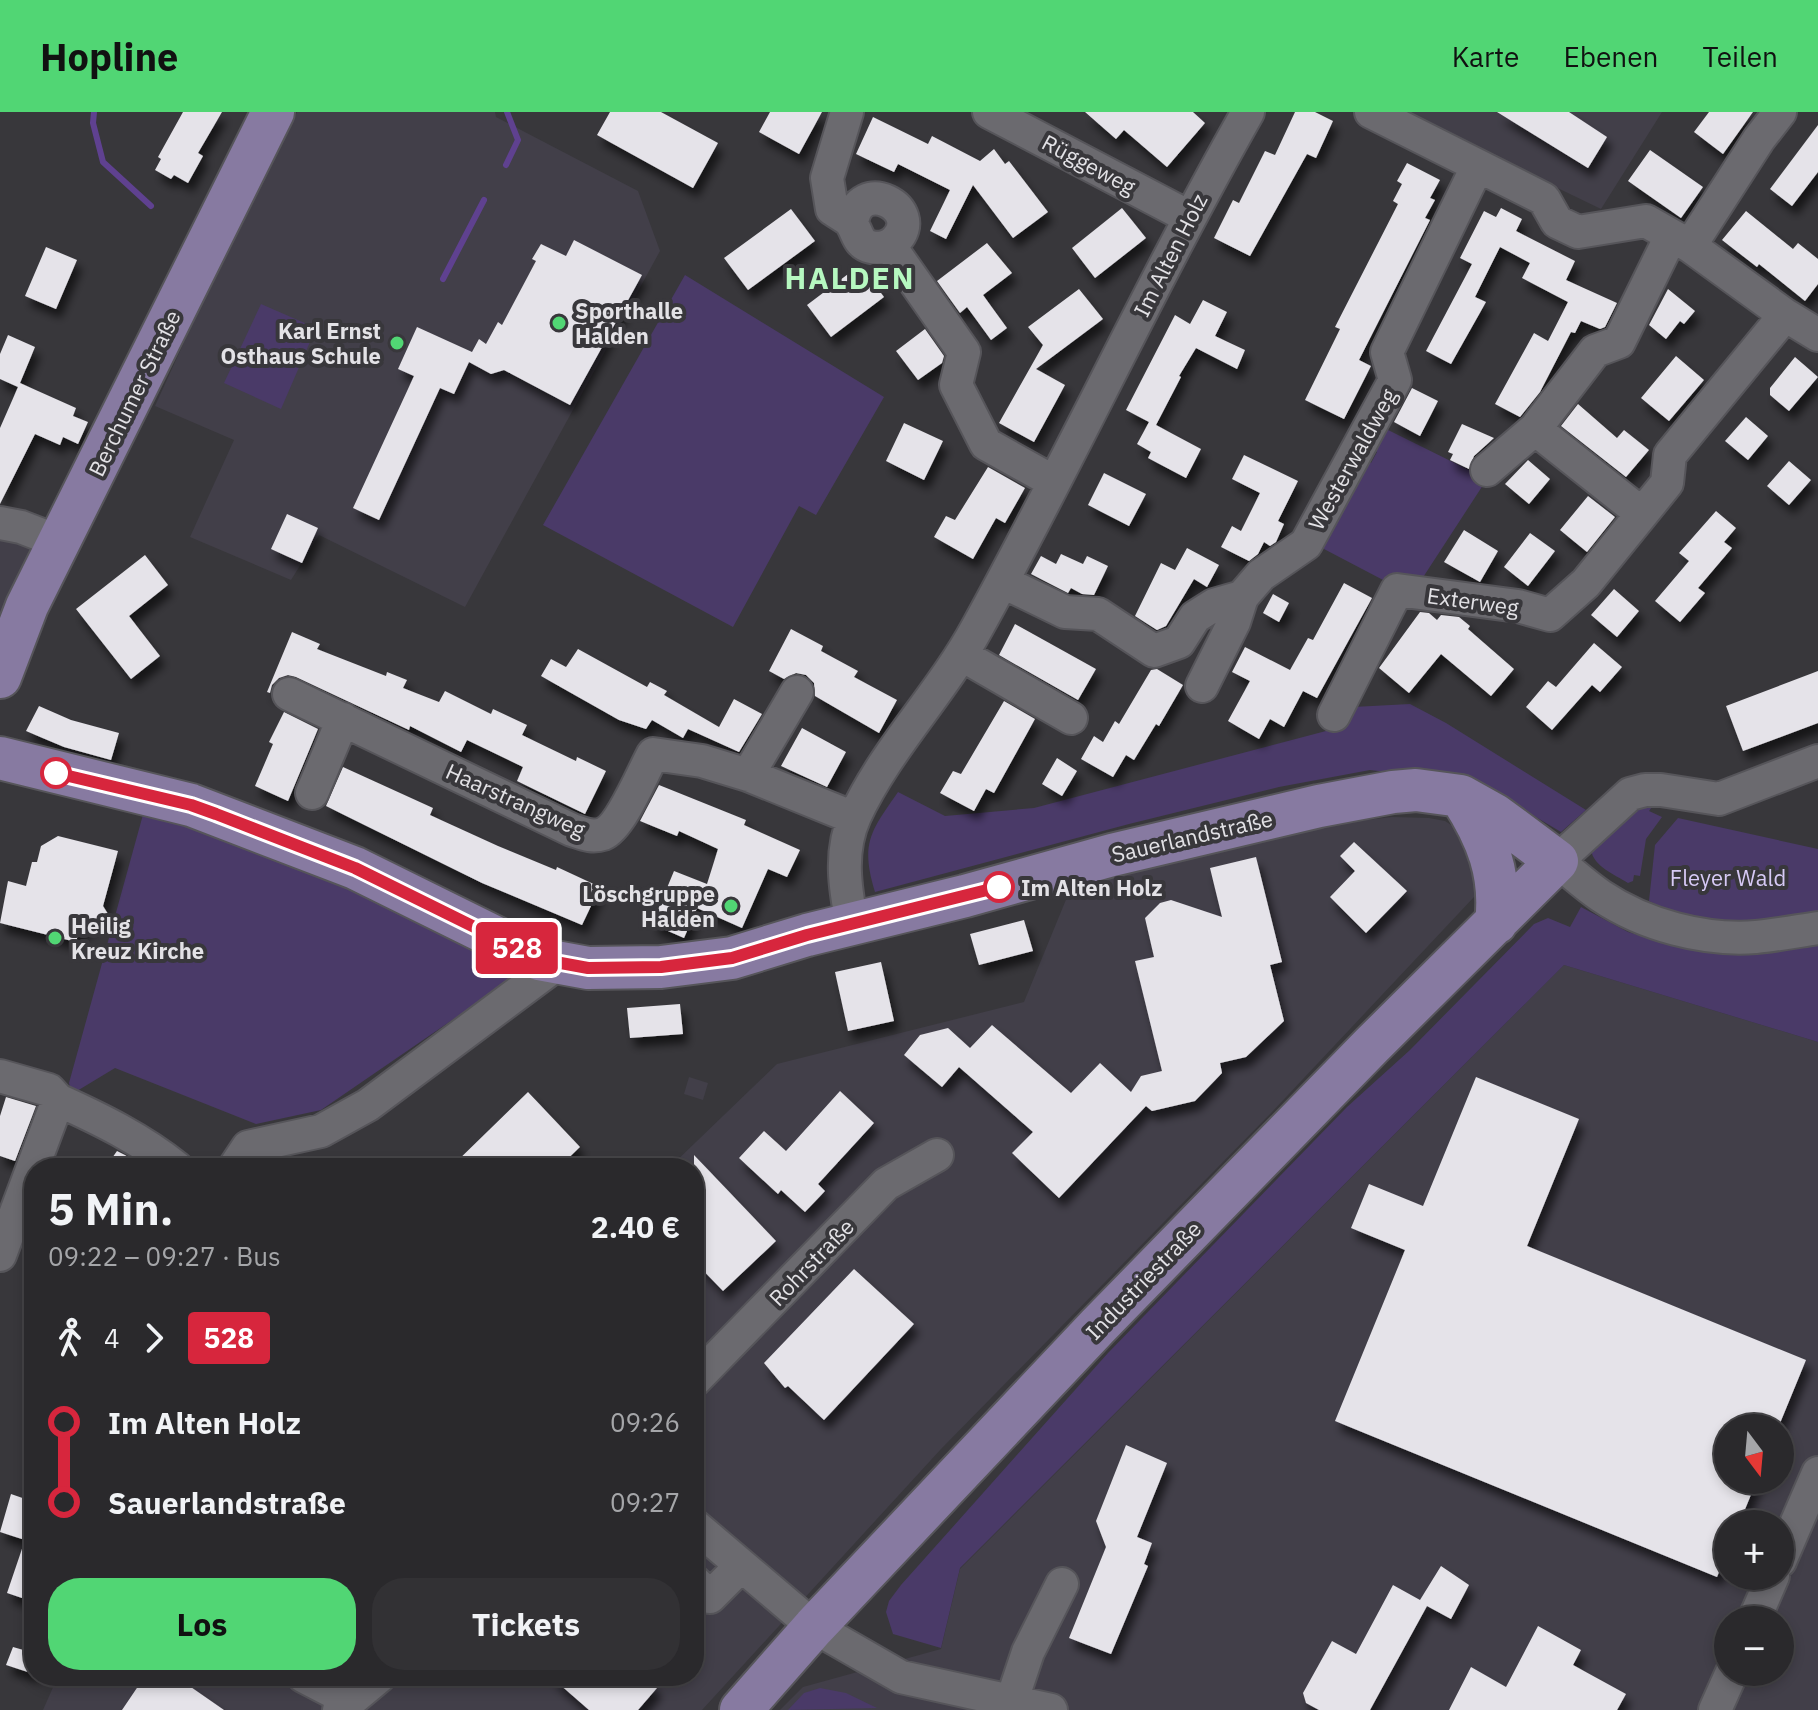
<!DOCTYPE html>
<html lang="de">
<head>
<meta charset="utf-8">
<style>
	:root { --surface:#2a292c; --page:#323134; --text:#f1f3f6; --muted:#a5a6a9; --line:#464548; --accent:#51d674 }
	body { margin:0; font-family:"IBM Plex Sans",sans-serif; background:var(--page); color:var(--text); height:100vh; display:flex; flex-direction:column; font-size:30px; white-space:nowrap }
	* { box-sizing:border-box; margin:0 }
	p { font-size:26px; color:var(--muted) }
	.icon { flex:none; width:44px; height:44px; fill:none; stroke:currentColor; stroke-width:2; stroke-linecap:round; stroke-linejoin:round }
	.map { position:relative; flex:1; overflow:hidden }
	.drawer { position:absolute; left:24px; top:1046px; width:680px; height:528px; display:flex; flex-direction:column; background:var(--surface); border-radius:32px; box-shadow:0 4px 12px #0003,0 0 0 2px var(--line) }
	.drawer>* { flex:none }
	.badge { padding:0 16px; border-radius:6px; font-size:28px; line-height:52px }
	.needle { width:52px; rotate:164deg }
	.tools { position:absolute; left:1714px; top:1302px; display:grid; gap:16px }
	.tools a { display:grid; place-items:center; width:80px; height:80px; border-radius:50%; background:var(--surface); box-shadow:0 4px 12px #0003,0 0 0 2px var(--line); font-size:40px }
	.map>.badge { position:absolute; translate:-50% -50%; box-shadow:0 0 0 4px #fff }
	.legs { display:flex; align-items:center; gap:12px; height:88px; padding:0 24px; font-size:26px }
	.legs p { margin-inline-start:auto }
	.headline { display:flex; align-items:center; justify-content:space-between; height:136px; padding:0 24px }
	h1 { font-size:44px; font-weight:800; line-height:60px }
	.button { display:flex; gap:16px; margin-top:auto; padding:16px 24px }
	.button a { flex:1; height:92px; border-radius:32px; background:var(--accent); color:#111; font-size:32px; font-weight:800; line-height:92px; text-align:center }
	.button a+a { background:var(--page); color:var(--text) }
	ul { padding:0 24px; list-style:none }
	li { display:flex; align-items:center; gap:28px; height:80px; font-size:30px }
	li i { display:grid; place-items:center; width:12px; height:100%; margin:0 10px; background:currentColor }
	li i::after { content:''; width:20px; height:20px; margin:-10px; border:6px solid; border-radius:50%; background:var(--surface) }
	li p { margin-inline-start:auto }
	li:first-child i { background:linear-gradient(#0000 50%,currentColor 0) }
	li:last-child i { background:linear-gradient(currentColor 50%,#0000 0) }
	header { display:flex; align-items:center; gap:48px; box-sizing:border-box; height:112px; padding:0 40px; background:var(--accent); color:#111 }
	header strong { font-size:38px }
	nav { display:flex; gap:44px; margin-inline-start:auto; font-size:28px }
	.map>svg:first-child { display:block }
	.built { fill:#423f49; fill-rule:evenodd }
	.green { fill:#4a3a68 }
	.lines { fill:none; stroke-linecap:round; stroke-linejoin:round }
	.stream { stroke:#5f4190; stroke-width:6 }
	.building { fill:#e5e3e9; filter:url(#shadow) }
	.minor-casing { stroke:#56555a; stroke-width:36 }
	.major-casing { stroke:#56555a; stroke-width:46 }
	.minor { stroke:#6b6a6f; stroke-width:32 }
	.major { stroke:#877aa1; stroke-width:42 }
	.line-1-casing { stroke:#fff; stroke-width:18 }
	.line-1 { stroke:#d7263d; stroke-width:12 }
	.poi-dot { fill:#51d674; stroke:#38373b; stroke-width:3 }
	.stop-1-dot { fill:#fff; stroke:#d7263d; stroke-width:4 }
	.labels { text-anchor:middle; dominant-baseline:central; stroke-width:8; stroke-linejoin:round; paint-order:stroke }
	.street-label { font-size:22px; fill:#e3e2e6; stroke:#38373b }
	.poi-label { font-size:22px; font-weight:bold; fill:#e3e2e6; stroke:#38373b; text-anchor:start }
	.park-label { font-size:22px; fill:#d7caf6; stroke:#38373b }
	.stop-label { font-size:22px; font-weight:bold; fill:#e3e2e6; stroke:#38373b; text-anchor:start }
	.district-label { font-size:30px; font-weight:bold; letter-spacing:2px; fill:#b6f8c0; stroke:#38373b }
</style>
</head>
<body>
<header>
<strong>Hopline</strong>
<nav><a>Karte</a><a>Ebenen</a><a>Teilen</a></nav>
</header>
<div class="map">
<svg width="1818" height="1598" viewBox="0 0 1818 1598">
	<defs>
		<filter id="shadow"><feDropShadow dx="5" dy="9" stdDeviation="4" flood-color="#0009"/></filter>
	</defs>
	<rect width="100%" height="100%" fill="#38373b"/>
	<path class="built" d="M297,0H495L496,5L638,79L660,139L465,495L319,423L291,468L190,425L234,328L155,294L232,125Z
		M1400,0H1662L1601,97Z
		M0,420L26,428L32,443L0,525Z
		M1392,705L1429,706L1445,709L1459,718L1470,732L1478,772L1474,785L1272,1000L941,1337L702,1598H43L58,1564H694V1056H669L777,952L1024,890L1072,773L1324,713Z
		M1564,853L1818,930V1598H780L803,1575L941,1537L960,1457ZM1728,1316H1780V1368H1728ZM1728,1412H1780V1464H1728ZM1728,1508H1780V1560H1728Z
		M689,965L708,971L703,988L684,982Z"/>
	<path class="green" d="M685,163L884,285L816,403L799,394L733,515L543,413Z
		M261,192L316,216L281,297L224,271Z
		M1382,315L1487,367L1418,473L1385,469L1324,437L1323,433L1366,348L1371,351L1377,340L1371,337Z
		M1410,592L1446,611L1586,698L1561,720L1514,692L1463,669L1370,658L1279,675L1129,712L875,780C860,731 871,719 898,680L945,704L1034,696L1326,619L1353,595Z
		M1657,688L1649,699L1662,705L1646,727L1640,764L1634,763L1633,769L1628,771C1614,762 1594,755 1591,738L1629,699Z
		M144,699L217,711L528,856L321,998L256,1012L115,956L72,982L69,971Z
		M1678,706L1818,737V806L1722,811L1674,801L1649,789L1655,733Z
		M1581,795L1628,820L1661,830L1693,836L1818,826V930L1564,853L960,1456L941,1536L893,1522L886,1500L889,1489L901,1473L1108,1241L1347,995L1410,938L1534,812L1548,806L1570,815Z
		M820,1576L846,1581L877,1596L788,1598L804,1581Z"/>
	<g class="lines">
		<path class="stream" d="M94,0L93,11L103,50L151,94
			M506,53L518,28L507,0
			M443,167L484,88"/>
	</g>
	<path class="building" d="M183,0H222L198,41L203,44L188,71L174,63L171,67L155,58L161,47L158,45Z
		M610,0H661L718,31L693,76L597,23Z
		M770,0H822L799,42L759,20Z
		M1085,0H1193L1205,11L1167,55L1124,18L1116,27Z
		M1295,0H1315L1333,9L1316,46L1307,42L1250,144L1214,126L1233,88L1239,91L1265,39L1275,43Z
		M1497,0H1569L1607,25L1588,56Z
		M1709,0H1753L1723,42L1694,20Z
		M873,5L928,32L932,24L980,49L994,37L1005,52L1009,49L1048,100L1013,126L973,73L946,127L930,119L950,78L898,52L894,60L856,42Z
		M1818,13V60L1792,94L1770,77Z
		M1650,38L1703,75L1681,106L1628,69Z
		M1407,51L1440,68L1430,86L1435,88L1425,106L1430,108L1359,248L1371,254L1344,307L1305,288L1340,217L1335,215L1398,92L1393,89L1402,72L1397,69Z
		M1122,96L1146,126L1095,166L1072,136Z
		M1501,96L1522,107L1516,119L1575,149L1566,168L1617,191L1605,215L1600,217L1581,209L1575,221L1571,220L1540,280L1520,305L1495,292L1534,221L1548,229L1568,190L1522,166L1530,151L1500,135L1475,185L1486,190L1451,252L1426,239L1472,152L1460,146L1484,99L1496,105Z
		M791,97L815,129L748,178L724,146Z
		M1746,99L1793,137L1798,131L1818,147V172L1805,189L1759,152L1757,155L1722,128Z
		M574,128L642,163L570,293L504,258L491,262L469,250L454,282L440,276L379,408L353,396L414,264L398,257L417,215L472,240L479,227L486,232L498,210L502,213L536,149L532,147L541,132L566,144Z
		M987,131L1012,161L983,183L1007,216L991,228L967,195L960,201L937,169Z
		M46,135L77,148L56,197L25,184Z
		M860,153L884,185L831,225L807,193Z
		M1079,177L1103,207L1036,257L1065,273L1034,330L999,311L1043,233L1028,215Z
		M1668,177L1695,199L1684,212L1680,209L1666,227L1649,213Z
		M1203,188L1227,200L1215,224L1245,238L1237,257L1196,236L1179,264L1181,265L1156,313L1201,337L1186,366L1148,346L1151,340L1137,332L1149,310L1126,298L1175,203L1190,212Z
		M925,217L944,244L942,251L918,268L896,239Z
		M8,223L35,235L20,271L76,296L73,304L88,310L78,332L63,325L60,333L35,322L0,392V316L18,275L0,267V242Z
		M1676,244L1704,268L1669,309L1641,286Z
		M1795,245L1818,265L1789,299L1770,283V276Z
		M1412,276L1438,289L1420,324L1394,310Z
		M1578,292L1617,326L1624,318L1649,338L1626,365L1561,314Z
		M1746,305L1768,324L1748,348L1725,329Z
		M904,311L943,329L924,368L886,349Z
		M1462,312L1494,326L1474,344L1469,357L1450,348L1453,342L1448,340Z
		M1244,343L1298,369L1278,409L1284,412L1276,430L1270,434L1264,430L1258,442L1249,449L1221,435L1232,414L1241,419L1260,381L1232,367Z
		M1528,348L1550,367L1529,392L1505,372Z
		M1789,349L1811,368L1789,393L1767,374Z
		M988,355L1025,376L1005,411L996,406L973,447L934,425L946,404L955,408Z
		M1104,361L1146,382L1129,414L1088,393Z
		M1588,384L1615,405L1587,440L1560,418Z
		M1716,399L1736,416L1724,430L1732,436L1698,476L1705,481L1680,510L1655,489L1689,449L1679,441Z
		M287,402L318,416L302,451L271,437Z
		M1464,418L1498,439L1480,470L1444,450Z
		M1530,421L1555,439L1528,474L1504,455Z
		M1187,436L1219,453L1207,475L1194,467L1166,514L1157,518L1135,504L1161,451L1175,458Z
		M1061,442L1083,452L1087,444L1108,454L1094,483L1082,482L1071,476L1068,481L1031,462L1041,444L1056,452Z
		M145,443L168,473L129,504L160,544L131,567L76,497Z
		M1344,471L1372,486L1317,586L1303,579L1284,615L1270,607L1259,627L1228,609L1250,569L1232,560L1245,535L1290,558L1308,526L1313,528Z
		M1614,477L1639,499L1617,525L1591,503Z
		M1273,482L1289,491L1279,510L1263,501Z
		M1420,500L1429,501L1437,508L1441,503L1459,505L1470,514L1468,517L1514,557L1491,584L1441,542L1409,581L1379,556Z
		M1015,512L1096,557L1078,588L999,543Z
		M791,517L823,534L821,539L858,559L854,565L897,588L879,621L815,584L814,571L806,563L796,561L784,567L769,559Z
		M292,520L320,532L317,537L386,564L387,560L407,568L403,576L439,590L445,579L491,602L493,597L527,613L522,623L576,649L577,645L606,659L585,702L517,669L523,655L467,628L461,640L410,614L409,618L296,565L288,563L279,566L272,573L270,581L267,580Z
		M1594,531L1622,555L1600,580L1592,573L1552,618L1526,595L1548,569L1556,575Z
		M578,537L647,575L650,570L667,579L664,583L719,615L734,587L762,602L739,640L688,617L683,626L652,608L646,617L619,608L541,564L551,547L566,555Z
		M1157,557L1183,573L1159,614L1156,612L1134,648L1126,643L1113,665L1081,647L1094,624L1103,630L1115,609L1119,612L1151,558Z
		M1818,559V611L1743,639L1726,594Z
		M1004,589L1035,607L994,681L986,677L974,699L940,681L953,659L961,662Z
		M39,594L71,608L119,621L111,648L64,635L26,619Z
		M284,600L318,617L288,689L255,674L273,632L269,630Z
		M802,616L846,640L827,675L781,654Z
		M1057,646L1077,659L1062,684L1042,672Z
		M343,655L433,696L430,703L498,734L556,758L557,755L600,775L582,813L482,771L326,694Z
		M659,673L746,708L744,713L800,738L787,765L768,757L742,816L697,796L684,826L652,812L674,759L707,772L718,737L679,719L677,724L640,709Z
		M58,724L118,739L103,794L108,802L79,819L76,830L0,811L8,769L26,774L32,750H37L41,734Z
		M1354,730L1407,779L1366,821L1330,785L1355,759L1340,744Z
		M1256,745L1282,850L1270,853L1284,909L1246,945L1220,951L1222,961L1195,989L1152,999L1146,994L1059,1086L1012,1041L1033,1020L959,955L942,975L904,943L920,923L948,916L970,936L992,913L1071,981L1100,951L1131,980L1141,964L1162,959L1135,849L1154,845L1145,806L1160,791L1171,788L1222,805L1210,756Z
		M1024,808L1033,839L979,853L970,822Z
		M881,850L894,909L848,919L835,860Z
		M680,892L683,922L630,926L627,896Z
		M1476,965L1579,1007L1527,1134L1806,1248L1778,1316H1728V1368H1757L1739,1412H1728V1438L1717,1465L1335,1309L1405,1138L1351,1116L1369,1072L1423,1094Z
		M840,979L874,1011L818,1072L825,1079L805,1100L781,1078L778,1082L739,1046L764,1019L786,1039Z
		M528,980L580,1035L558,1056H450Z
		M6,985L36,994L15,1049L0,1044V1004Z
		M117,1039L125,1043L145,1056H105Z
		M694,1043L776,1129L723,1179L694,1149Z
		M854,1157L914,1212L824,1308L788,1274L785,1276L764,1251Z
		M1126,1333L1167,1351L1137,1425L1152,1431L1144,1452L1148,1454L1111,1542L1069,1526L1106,1435L1096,1409Z
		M11,1382L34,1390V1490L7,1481L25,1428L0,1420Z
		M1441,1454L1469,1473L1451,1507L1427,1494L1370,1598H1319L1306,1591L1303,1581L1332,1529L1356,1542L1393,1473L1420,1488Z
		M1538,1514L1581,1538L1573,1553L1626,1582L1617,1598H1449L1471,1555L1506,1575Z
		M13,1535L34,1541V1562L6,1553Z
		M145,1564H175L224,1598H122Z
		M550,1564H644L657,1576L638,1598H589Z"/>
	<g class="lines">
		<g class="minor-casing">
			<path id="minor" d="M847,0L827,66L832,97C838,101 849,107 852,112C858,122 858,132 871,135C879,137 889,135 895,129C927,97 857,61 852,112
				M989,0L1189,105
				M1371,0L1544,87L1557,110L1578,120L1646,109L1690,134L1785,203L1818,223
				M889,133L964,240L956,273L986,332L1054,370
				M1690,134L1759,27L1780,0
				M1535,317L1641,401
				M1487,358L1535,317L1595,239L1619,230L1671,124
				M0,411L21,415L60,430
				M1003,470L1065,500L1098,502L1154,539L1179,530L1195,505L1214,493L1242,485L1261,463L1306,432L1395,268L1387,240L1477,55
				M962,543L1071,606
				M1202,574L1234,510L1242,485
				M289,582L572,718C582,721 591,726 603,722C621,715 643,660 653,642L702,649L748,663L854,706
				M1334,603L1397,478L1518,494L1550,503L1586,471L1667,371L1670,343L1785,203
				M1818,649L1719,687L1661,678H1645L1630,682L1557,749C1572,761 1586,774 1601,784C1644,813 1704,829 1756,825C1777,823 1798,819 1818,816
				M748,663L797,580
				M312,681L343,607
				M852,812C845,776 839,739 855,704C886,637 941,582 977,516C1071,346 1152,169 1248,0
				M0,964L49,978L58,988L0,1143
				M58,988C100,1007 141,1027 177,1056
				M234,1056L248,1035L321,1019L368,993L557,852
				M694,1269L886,1072L937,1043
				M694,1413L814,1515L901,1565L1051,1598
				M1780,1449L1818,1361
				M694,1469L710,1485L740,1455
				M1754,1508L1773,1464
				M303,1564L349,1588
				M1012,1588L1028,1540L1062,1472
				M339,1598L380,1564
				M1715,1598L1732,1560"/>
		</g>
		<g class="major-casing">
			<path id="major" d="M0,565L27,494L273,0
				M0,646L191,693L355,756L539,847L588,856L661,855L732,846L807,823L965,784L1112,743L1319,694L1393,680L1416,678L1461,684L1495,703L1557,749L1372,933L1098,1214L814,1515L741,1598
				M1461,685C1487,725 1502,763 1496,811"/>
		</g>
		<use href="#minor" class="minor"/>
		<use href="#major" class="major"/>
	</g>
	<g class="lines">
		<g class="line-1-casing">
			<path id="line-1" d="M56,661L191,693L216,702L355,756L539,847L588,856L661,855L732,846L807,823L999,775"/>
		</g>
		<use href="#line-1" class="line-1"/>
	</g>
	<g class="poi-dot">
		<circle cx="559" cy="211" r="8"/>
		<circle cx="397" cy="231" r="8"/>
		<circle cx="731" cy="794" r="8"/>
		<circle cx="55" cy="826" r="8"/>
	</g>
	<g class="stop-1-dot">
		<circle cx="56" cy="661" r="14"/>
		<circle cx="999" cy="775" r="14"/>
	</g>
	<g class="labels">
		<g class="street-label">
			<text transform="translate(1089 52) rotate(28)">Rüggeweg</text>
			<text transform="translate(1170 143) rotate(-63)">Im Alten Holz</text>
			<text transform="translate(134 281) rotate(-64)">Berchumer Straße</text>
			<text transform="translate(1352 347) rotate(-61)">Westerwaldweg</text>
			<text transform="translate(1473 489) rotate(8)">Exterweg</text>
			<text transform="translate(516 688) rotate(24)">Haarstrangweg</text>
			<text transform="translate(1192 724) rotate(-13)">Sauerlandstraße</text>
			<text transform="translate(811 1150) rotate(-46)">Rohrstraße</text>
			<text transform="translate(1143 1168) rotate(-46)">Industriestraße</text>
		</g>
		<g class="poi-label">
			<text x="575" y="198">Sporthalle<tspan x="575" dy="25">Halden</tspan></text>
			<text x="381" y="218" text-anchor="end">Karl Ernst<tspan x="381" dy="25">Osthaus Schule</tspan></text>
			<text x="715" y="781" text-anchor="end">Löschgruppe<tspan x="715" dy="25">Halden</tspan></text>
			<text x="71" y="813">Heilig<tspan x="71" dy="25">Kreuz Kirche</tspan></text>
		</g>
		<g class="park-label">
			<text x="1728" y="765">Fleyer Wald</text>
		</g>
		<g class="stop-label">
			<text x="1021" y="775">Im Alten Holz</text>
		</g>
		<g class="district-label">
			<text x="850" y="165">HALDEN</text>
		</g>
	</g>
</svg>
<div class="tools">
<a><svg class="needle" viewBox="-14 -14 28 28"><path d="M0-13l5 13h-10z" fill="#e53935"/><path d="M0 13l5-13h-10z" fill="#a5a6a9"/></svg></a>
<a>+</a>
<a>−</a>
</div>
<b class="badge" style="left:517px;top:836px;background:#d7263d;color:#fff">528</b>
<section class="drawer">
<div class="headline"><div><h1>5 Min.</h1><p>09:22 – 09:27 · Bus</p></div><b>2.40 €</b></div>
<div class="legs"><svg class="icon" aria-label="walk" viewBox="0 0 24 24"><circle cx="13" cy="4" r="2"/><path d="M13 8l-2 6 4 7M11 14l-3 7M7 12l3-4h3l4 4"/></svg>4<svg class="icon" aria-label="forward" viewBox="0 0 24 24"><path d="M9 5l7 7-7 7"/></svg><b class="badge" style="background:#d7263d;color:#fff">528</b></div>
<ul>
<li><i style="color:#d7263d"></i><b>Im Alten Holz</b><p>09:26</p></li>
<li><i style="color:#d7263d"></i><b>Sauerlandstraße</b><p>09:27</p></li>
</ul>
<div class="button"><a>Los</a><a>Tickets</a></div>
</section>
</div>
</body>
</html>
